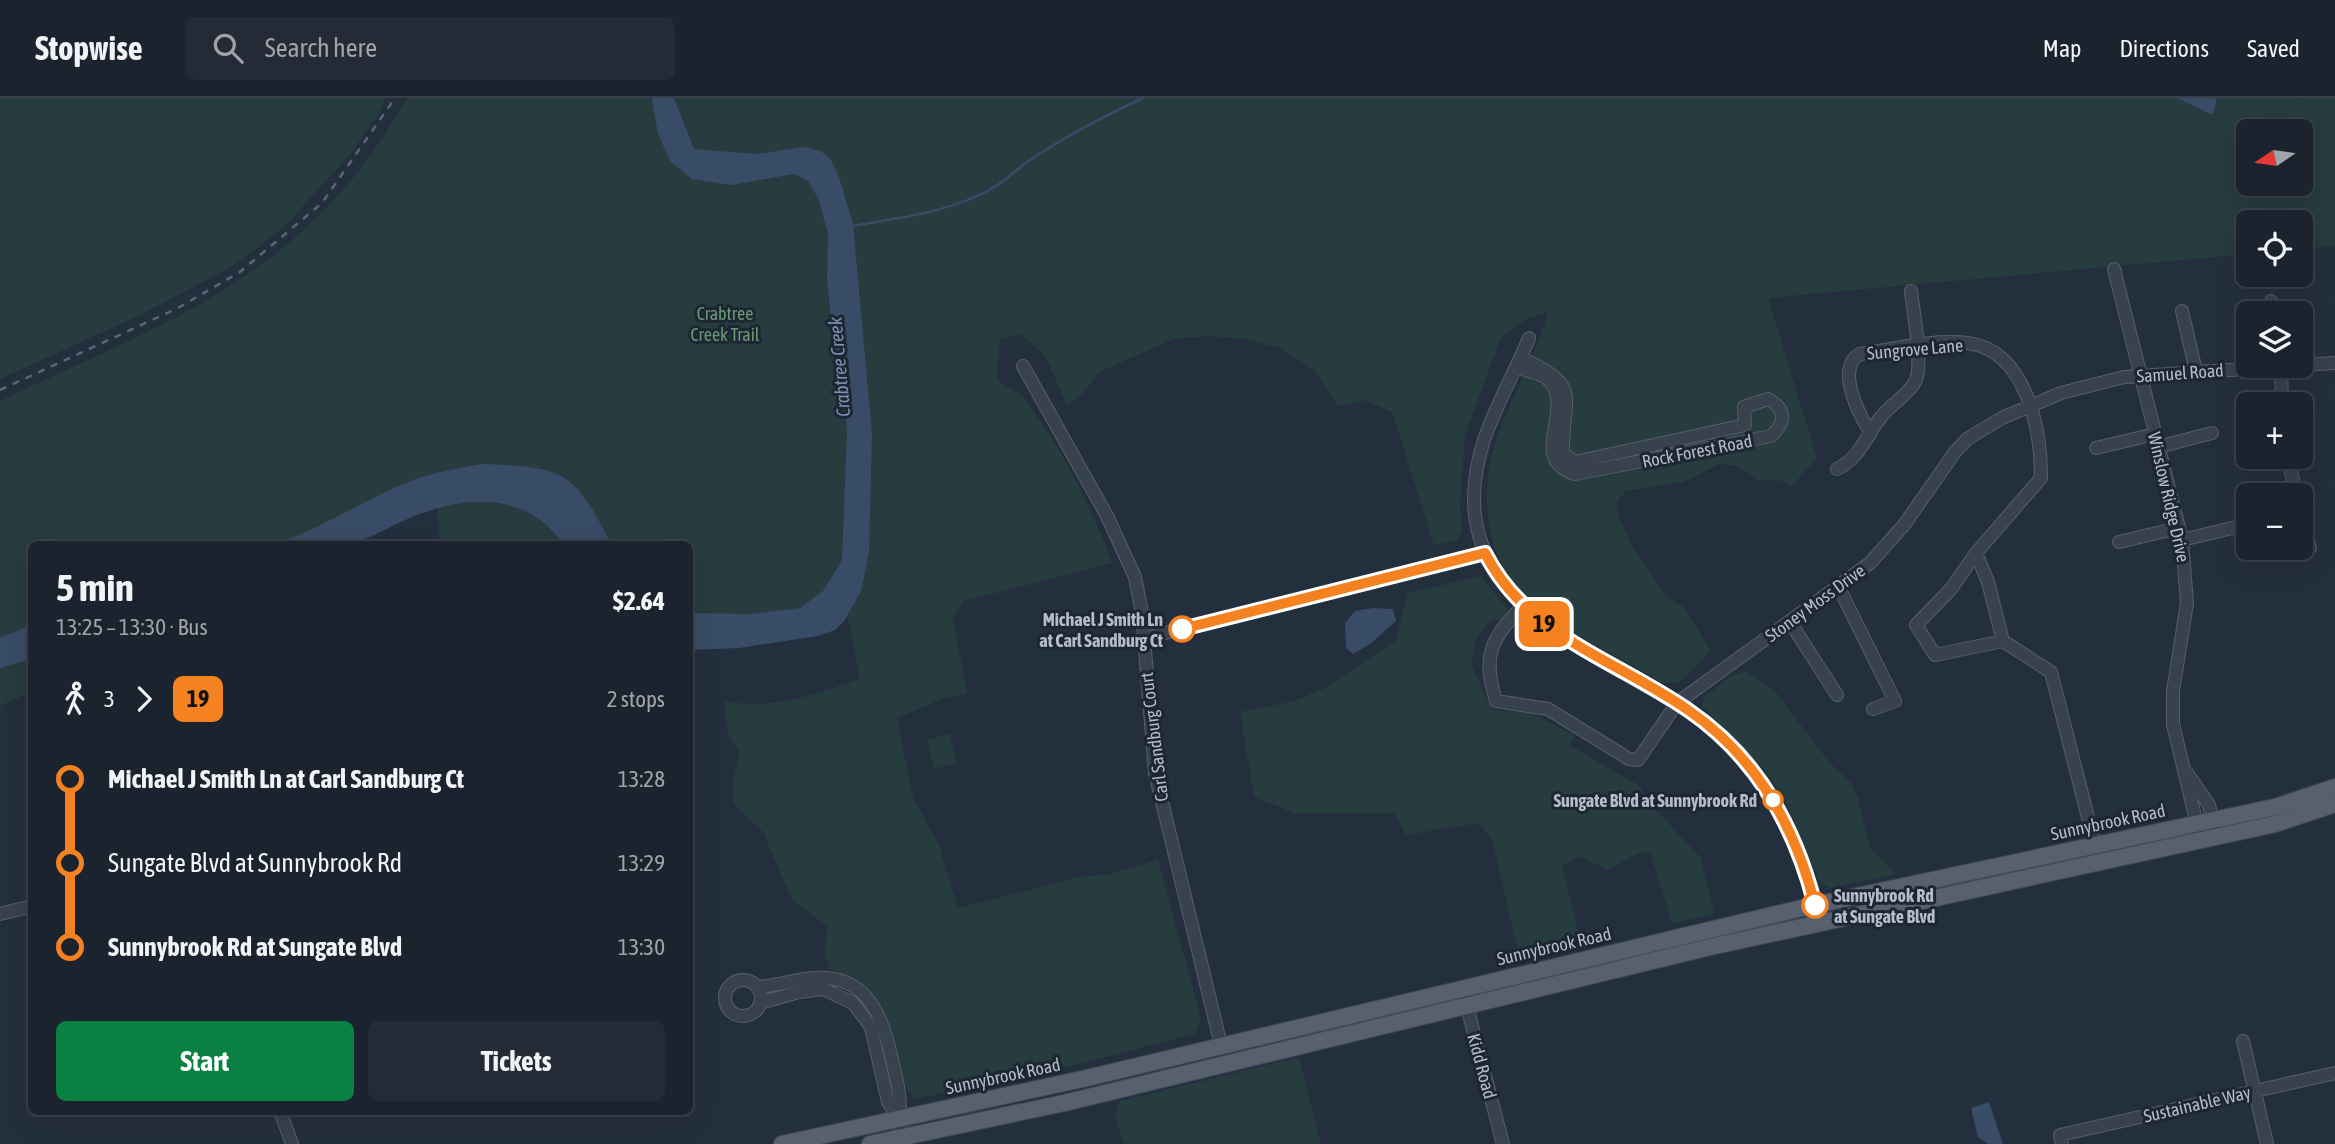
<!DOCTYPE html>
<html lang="en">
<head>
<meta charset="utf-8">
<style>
	:root { --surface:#1b232e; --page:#242b36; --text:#f1f3f6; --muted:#a0a4aa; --line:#39404a; --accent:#0b8043 }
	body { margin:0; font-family:"Asap Condensed",sans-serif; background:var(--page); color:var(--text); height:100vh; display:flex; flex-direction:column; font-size:26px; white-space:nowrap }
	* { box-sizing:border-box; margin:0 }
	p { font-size:23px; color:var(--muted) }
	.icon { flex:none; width:38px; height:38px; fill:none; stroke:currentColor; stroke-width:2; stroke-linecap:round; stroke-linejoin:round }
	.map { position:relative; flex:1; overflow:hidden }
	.sheet { position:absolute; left:28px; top:443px; width:665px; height:574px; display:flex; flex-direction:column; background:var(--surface); border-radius:10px; box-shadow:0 7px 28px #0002,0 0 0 2px var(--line) }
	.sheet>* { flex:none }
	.badge { padding:0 14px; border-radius:10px; font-size:24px; line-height:46px }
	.needle { width:46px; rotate:257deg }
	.fabs { position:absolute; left:2236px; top:21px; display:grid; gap:14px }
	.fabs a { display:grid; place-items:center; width:77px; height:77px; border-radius:10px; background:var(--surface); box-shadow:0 7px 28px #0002,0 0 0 2px var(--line); font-size:35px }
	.map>.badge { position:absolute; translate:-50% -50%; box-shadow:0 0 0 4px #fff }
	.legs { display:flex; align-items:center; gap:10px; height:77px; padding:0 28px; font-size:23px }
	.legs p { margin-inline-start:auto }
	.headline { display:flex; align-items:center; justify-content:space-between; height:119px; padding:0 28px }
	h1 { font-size:38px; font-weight:700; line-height:52px }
	.primary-button { display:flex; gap:14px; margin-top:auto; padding:14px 28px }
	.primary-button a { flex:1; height:80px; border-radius:10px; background:var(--accent); color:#fff; font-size:28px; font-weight:700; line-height:80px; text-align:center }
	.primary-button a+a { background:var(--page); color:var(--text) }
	ul { padding:0 28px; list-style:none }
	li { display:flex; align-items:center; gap:24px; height:84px; font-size:26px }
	li i { display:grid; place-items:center; width:10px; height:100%; margin:0 9px; background:currentColor }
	li i::after { content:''; width:18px; height:18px; margin:-9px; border:5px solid; border-radius:50%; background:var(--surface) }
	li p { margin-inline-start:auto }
	li:first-child i { background:linear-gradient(#0000 50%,currentColor 0) }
	li:last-child i { background:linear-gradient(currentColor 50%,#0000 0) }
	header { display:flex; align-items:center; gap:42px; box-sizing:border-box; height:98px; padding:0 35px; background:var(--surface); border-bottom:2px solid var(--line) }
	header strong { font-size:33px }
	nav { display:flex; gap:38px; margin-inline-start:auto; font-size:24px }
	.search { width:490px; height:63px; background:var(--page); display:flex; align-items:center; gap:18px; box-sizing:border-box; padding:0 24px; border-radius:10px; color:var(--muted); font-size:26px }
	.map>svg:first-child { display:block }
	.green { fill:#263c3f; fill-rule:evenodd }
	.water { fill:#394c67 }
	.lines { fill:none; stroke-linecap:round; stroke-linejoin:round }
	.stream { stroke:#394c67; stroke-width:2.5 }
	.minor-casing { stroke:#565f6c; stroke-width:14 }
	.major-casing { stroke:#414a57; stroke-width:18 }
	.minor { stroke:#38414e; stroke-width:12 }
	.major { stroke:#56606e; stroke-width:16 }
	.rail { stroke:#5a6575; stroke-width:2.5; stroke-dasharray:7 7; stroke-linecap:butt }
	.line-1-casing { stroke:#fff; stroke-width:16 }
	.line-1 { stroke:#f58220; stroke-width:10 }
	.stop-1-dot { fill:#fff; stroke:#f58220; stroke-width:3.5 }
	.labels { text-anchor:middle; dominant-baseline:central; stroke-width:6; stroke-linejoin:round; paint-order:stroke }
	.park-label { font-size:18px; fill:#6b9a76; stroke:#1d2633 }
	.street-label { font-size:18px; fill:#b4bcc9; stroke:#1d2633 }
	.stop-label { font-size:18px; font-weight:bold; fill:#b4bcc9; stroke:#1d2633; text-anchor:end }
	.water-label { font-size:19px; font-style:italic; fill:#7c92b1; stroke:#1d2633 }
</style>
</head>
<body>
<header>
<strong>Stopwise</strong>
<div class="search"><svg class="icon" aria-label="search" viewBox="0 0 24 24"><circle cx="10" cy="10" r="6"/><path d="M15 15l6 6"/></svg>Search here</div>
<nav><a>Map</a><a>Directions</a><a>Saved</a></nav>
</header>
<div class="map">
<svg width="2335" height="1046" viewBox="0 0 2335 1046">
	<rect width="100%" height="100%" fill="#242f3e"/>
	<path class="green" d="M0,0H385L380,13L352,54L286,127L232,169L136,219L0,281Z
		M407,0H2177L2213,17L2217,0H2335V148L2301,151V124H2249V156L1768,200L1817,360L1791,389L1784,383L1758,382L1737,368L1719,366L1684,384L1626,393L1617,403L1618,417L1633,450L1668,500L1684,509L1711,553L1679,584L1662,585C1617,558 1562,533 1523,497C1483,458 1480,392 1496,342C1511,298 1537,258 1548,214L1524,222L1501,240L1465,337L1460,408L1462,433L1456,443L1434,447L1392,314L1363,302L1338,309L1315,273L1279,250L1245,241L1208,238L1173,241L1100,274L1080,298L1067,308L1046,259L1021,236L1000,241L997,281C1004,290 1016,291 1023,299C1061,347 1091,408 1112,465L964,503L953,521L967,595L942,601L897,620L913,700L938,745L958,810L1079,779L1109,776L1158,762L1201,920L1195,936L1039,976L915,1001C903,988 902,978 898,961C887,912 882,889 830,872L824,853L828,829L792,802L763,734L733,705V685L739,653L728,638L724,603C772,613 815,596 860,581L846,510L690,546V446H439L437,396L306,446H32L31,594L0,608V303C174,220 307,178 407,0ZM2249,33H2301V86H2249Z
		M1480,478L1510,514L1500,522L1491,523L1477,539L1471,567C1480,582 1483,598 1493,612L1529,614L1575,638L1569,647L1640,688L1647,702L1700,759L1715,816L1672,825L1650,754L1636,756L1608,772L1580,758L1562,768L1581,845L1520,861L1492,742L1479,725L1406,737L1395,716L1294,715L1254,699L1240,614L1294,603L1325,590L1396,542L1408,495Z
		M1745,573L1775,593L1829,664L1850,684L1858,700L1870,750L1896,776L1829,790L1819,783L1787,705L1760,666L1702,608L1704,599L1731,578Z
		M949,635L957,665L934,671L927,642Z
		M1299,959L1321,1046H1124L1115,1021L1120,1003Z"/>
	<path class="water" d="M652,0H674L694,51L756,56L804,49L821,53L831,62L839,79L853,126L872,336L869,454L861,493L845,522L835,532L818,538L739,550L690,552V515L751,516L800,510L823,493L842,462L847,333L842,283L835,263L827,181L828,135L818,100L808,83L794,76L731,87L692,81L670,63L658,36Z
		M2177,0H2217L2213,17Z
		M482,366C564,369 574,372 611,446H563C527,394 469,397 414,418C393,427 372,440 350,446C328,451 298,446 275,446C320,431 359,405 403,386C428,375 455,371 482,366Z
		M1373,510L1393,511L1396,523L1370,546L1353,556L1346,550L1345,525L1355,513Z
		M31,527V561L0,570V540Z
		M1989,1004L2003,1046H1988L1978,1039L1971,1010Z"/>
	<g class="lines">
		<path class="stream" d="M852,128C899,120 954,114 996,88C1008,81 1018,70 1030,62C1066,38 1104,18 1143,0"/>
		<g class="minor-casing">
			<path id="minor" d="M2114,171L2182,442L2187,505L2173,593V626L2199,735
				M2271,203L2274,215
				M2182,213L2196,273
				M1529,240C1515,274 1496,307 1484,342C1444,467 1531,522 1625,576C1665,599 1707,620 1739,654C1784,704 1803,762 1819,825
				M1023,268L1107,418L1135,479L1142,515L1155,675L1221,947
				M2281,268L2282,306
				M1517,270C1528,273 1544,275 1551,285C1573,314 1528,362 1575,376L1771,338C1786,324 1787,312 1768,301L1744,309L1745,327L1575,364L1563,355C1562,295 1585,290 1521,260
				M1871,335C1859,317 1835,270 1860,256C1894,251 1933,241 1968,245C2027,253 2041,332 2041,380L1976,455L1988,484L2003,543L2051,574L2095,747
				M2158,349L2212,335
				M2096,350L2155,336
				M2287,359L2297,397
				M1837,371C1858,361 1865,341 1878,323C1888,308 1906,299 1915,284C1924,268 1913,212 1911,193
				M2301,415L2310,450
				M2182,442L2249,426
				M2119,444L2178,430
				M1976,455L1951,491L1916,527L1935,557L2003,543
				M1839,490L1895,603L1873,611
				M1523,508C1490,542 1482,557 1496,603L1548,611L1629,661L1638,662L1677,605L1870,465L1904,427L1955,354L1967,341L2002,320L2061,295L2124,279L2335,265
				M1790,524L1837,597
				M1145,540L1485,455
				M2187,675L2209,707L2214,730
				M0,816L32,808
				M725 900a18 18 0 1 1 36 0a18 18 0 1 1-36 0Z
				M757,889C781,888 802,878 827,880C872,884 884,925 892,962C897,983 902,1000 899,1021
				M1465,901L1503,1046
				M760,905L799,894L823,891L853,905L871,929L888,1004L899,1021L904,1046
				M2243,943L2267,1046
				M280,1013L292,1046
				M2062,1046L2060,1037L2335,975"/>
		</g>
		<g class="major-casing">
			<path id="major" d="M782,1046L1087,980L1815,807L2275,709L2335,689
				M870,1046L1064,1005L1710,849L2275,726L2335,706"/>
		</g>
		<use href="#minor" class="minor"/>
		<use href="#major" class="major"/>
		<path class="rail" d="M0,292L178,210L240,174L322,105L395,0"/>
	</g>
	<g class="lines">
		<g class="line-1-casing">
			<path id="line-1" d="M1182,531L1485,455C1527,538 1616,562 1688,612C1757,659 1795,728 1815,807"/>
		</g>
		<use href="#line-1" class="line-1"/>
	</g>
	<g class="stop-1-dot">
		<circle cx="1182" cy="531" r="12"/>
		<circle cx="1773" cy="702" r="9"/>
		<circle cx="1815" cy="807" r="12"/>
	</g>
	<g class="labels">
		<g class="park-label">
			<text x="725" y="215">Crabtree<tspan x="725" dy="21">Creek Trail</tspan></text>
		</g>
		<g class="street-label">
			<text transform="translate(1915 251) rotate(-5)">Sungrove Lane</text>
			<text transform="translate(2180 275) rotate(-4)">Samuel Road</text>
			<text transform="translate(1697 353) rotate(-11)">Rock Forest Road</text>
			<text transform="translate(2169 399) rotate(77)">Winslow Ridge Drive</text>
			<text transform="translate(1815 505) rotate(-36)">Stoney Moss Drive</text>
			<text transform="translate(1154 639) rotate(-97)">Carl Sandburg Court</text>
			<text transform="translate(2108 724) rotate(-12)">Sunnybrook Road</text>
			<text transform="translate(1554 848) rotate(-13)">Sunnybrook Road</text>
			<text transform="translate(1482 968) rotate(75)">Kidd Road</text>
			<text transform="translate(1003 978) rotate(-12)">Sunnybrook Road</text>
			<text transform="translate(2197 1006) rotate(-13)">Sustainable Way</text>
		</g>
		<g class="stop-label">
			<text x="1163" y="521">Michael J Smith Ln<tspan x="1163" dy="21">at Carl Sandburg Ct</tspan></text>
			<text x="1757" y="702">Sungate Blvd at Sunnybrook Rd</text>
			<text x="1834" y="797" text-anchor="start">Sunnybrook Rd<tspan x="1834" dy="21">at Sungate Blvd</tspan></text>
		</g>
		<g class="water-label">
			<text transform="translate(839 269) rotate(-95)">Crabtree Creek</text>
		</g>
	</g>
</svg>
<div class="fabs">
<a><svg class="needle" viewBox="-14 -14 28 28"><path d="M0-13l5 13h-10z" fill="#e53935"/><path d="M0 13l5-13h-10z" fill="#a0a4aa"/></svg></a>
<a><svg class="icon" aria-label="locate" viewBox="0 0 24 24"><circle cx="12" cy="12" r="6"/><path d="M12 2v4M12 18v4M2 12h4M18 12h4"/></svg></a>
<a><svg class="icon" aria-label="layers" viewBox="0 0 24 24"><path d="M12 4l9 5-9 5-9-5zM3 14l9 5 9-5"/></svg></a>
<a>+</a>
<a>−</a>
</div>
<b class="badge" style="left:1544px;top:526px;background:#f58220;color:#111">19</b>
<section class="sheet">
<div class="headline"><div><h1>5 min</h1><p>13:25 – 13:30 · Bus</p></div><b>$2.64</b></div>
<div class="legs"><svg class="icon" aria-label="walk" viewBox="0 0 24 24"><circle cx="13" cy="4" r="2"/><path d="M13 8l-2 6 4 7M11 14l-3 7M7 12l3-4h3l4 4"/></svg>3<svg class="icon" aria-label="forward" viewBox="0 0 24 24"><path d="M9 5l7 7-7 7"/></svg><b class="badge" style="background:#f58220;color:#111">19</b><p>2 stops</p></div>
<ul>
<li><i style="color:#f58220"></i><b>Michael J Smith Ln at Carl Sandburg Ct</b><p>13:28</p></li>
<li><i style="color:#f58220"></i><span>Sungate Blvd at Sunnybrook Rd</span><p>13:29</p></li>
<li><i style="color:#f58220"></i><b>Sunnybrook Rd at Sungate Blvd</b><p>13:30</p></li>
</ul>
<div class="primary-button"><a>Start</a><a>Tickets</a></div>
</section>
</div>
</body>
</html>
